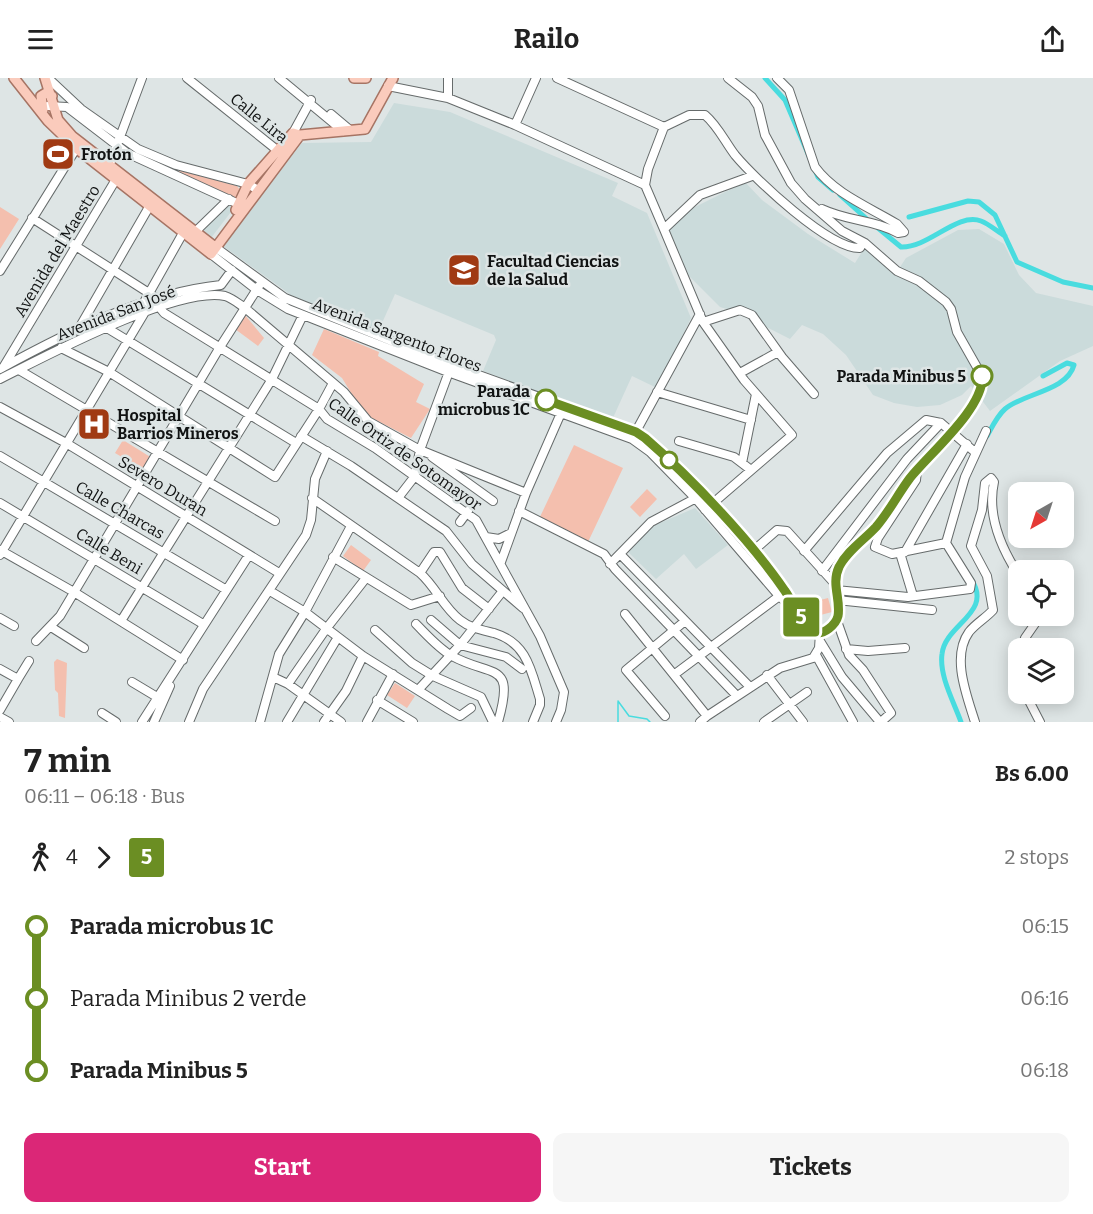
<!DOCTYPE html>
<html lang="en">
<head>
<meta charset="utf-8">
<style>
	:root { --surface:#fff; --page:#f6f6f6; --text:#222; --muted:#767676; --accent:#db2777 }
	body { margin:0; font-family:Bitter,serif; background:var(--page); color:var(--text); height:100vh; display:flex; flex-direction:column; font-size:22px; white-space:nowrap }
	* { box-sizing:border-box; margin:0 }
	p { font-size:20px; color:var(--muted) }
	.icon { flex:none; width:33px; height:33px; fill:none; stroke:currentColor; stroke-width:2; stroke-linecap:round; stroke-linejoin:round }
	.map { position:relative; height:644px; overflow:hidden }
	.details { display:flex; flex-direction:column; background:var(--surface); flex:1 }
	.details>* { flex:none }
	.badge { padding:0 12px; border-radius:4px; font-size:21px; line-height:39px }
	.needle { width:39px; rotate:219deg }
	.tools { position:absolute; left:1008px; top:404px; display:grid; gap:12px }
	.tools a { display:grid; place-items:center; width:66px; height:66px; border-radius:12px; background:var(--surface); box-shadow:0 3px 15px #0003; font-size:30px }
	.map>.badge { position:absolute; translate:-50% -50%; box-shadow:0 0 0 3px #fff }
	.legs { display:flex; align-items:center; gap:9px; height:66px; padding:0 24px; font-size:20px }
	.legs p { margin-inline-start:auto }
	.headline { display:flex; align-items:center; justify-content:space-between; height:102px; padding:0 24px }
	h1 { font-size:33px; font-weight:700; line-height:45px }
	.button { display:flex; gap:12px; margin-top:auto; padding:12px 24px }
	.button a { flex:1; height:69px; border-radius:12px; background:var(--accent); color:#fff; font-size:24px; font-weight:700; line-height:69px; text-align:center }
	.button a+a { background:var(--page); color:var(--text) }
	ul { padding:0 24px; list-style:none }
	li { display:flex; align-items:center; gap:21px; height:72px; font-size:22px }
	li i { display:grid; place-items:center; width:9px; height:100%; margin:0 8px; background:currentColor }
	li i::after { content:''; width:15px; height:15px; margin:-8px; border:4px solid; border-radius:50%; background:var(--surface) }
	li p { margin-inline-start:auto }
	li:first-child i { background:linear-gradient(#0000 50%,currentColor 0) }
	li:last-child i { background:linear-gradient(currentColor 50%,#0000 0) }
	header { display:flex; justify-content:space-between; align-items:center; height:78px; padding:0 24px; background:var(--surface); font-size:27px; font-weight:700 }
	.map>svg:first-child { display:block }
	.built { fill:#cbdbdb }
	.green { fill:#f4bfae }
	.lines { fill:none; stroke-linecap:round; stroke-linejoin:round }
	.stream { stroke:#49dcdf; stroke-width:1.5 }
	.canal { stroke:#49dcdf; stroke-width:5 }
	.minor-casing { stroke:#666b6b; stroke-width:10 }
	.major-casing { stroke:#a67464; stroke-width:12 }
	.minor { stroke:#fff; stroke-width:8 }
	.major { stroke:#facbbc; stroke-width:9 }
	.line-1-casing { stroke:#fff; stroke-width:14 }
	.line-1 { stroke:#6b8e23; stroke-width:9 }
	.stop-1-dot { fill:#fff; stroke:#6b8e23; stroke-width:3 }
	.labels { text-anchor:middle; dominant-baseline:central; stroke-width:5; stroke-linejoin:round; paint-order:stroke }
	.street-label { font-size:16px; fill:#111313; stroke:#dee5e5 }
	.poi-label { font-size:16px; font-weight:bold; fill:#111313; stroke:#dee5e5; text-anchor:start }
	.stop-label { font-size:16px; font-weight:bold; fill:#111313; stroke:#dee5e5; text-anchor:end }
</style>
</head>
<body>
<header><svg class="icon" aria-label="menu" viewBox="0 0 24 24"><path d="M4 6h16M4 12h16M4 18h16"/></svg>Railo<svg class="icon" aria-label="share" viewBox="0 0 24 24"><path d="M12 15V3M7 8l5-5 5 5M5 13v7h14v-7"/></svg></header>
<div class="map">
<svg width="1093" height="644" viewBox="0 0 1093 644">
	<rect width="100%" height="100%" fill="#dee5e5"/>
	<path class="built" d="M394,25L450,34L618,105L612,118L647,135L691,240L657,310L632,298L612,342L483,293L496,262L494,257L395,216L378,254L291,217L223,168L254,125L302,65L371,64Z
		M745,104L762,122L808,156L855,185L865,169L900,189L906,180L958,152L979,151L1004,166L1019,197L1036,215L1093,228V268L1060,283L990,333L971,308L962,317L940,327L917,329L894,325L873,317L846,277L823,256L802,247L790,261L737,234L720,229L686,195L668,148L687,133Z
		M229,126L234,130L211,160L203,153Z
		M695,430L728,467L696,491L684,476L656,501L628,474L653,448Z"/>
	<path class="green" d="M179,92L237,108L240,112L235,122L178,95Z
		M0,129L19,141L0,171Z
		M245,237L264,260L258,268L235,251Z
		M324,251L379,274L378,278L424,306L416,324L430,331L411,360L364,336L342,300L312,277Z
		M123,362L152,380L144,392L115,375Z
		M574,367L623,390L588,464L539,441Z
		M647,411L657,421L640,439L630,429Z
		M351,467L371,482L363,493L343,478Z
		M828,520L832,534L813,539L809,525Z
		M57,581L67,585L65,640L59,638L58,615L55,612L54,584Z
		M395,605L415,618L407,630L387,617Z"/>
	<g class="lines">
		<path class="stream" d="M618,623L629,638L647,641L650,644
			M618,644V624"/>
		<path class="canal" d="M765,0L785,22L818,99L833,112
			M840,117L868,142
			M909,139L968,123L979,124L995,137L1017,184L1063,204L1093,210
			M878,150L901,169C929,170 957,134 981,143C989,146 998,154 1005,158
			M987,358C992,349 997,338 1005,331C1024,315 1067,313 1074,287L1067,285L1043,298
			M961,644C954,624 939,598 942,576C945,546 994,535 971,501"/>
		<g class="minor-casing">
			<path id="minor" d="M48,0L81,31L138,71L176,87L248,106L258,112
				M187,0L282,76
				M279,0L343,53
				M448,0V20
				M557,0L664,49
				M777,0L789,12L815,89C835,116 869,129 897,146L904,154L898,155C875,142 847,143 822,131
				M388,8L448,20L515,47L645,107
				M48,28L67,29L127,75L243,128
				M331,36L350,52
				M515,47L536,0
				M293,55L311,22
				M108,91L142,0
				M32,140L152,217
				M664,151L700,117L752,98
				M195,154L229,121
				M215,169L285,220L451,287L636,354L669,382L731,448L786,514L811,552L819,555L825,554L839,538L835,506L839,488L878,446L924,382L953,353L978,318L983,308L982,298L957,254L951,231L946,224L919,203L897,193L865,165L842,153L805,121L791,105L765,57L758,28L752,19L728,0
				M211,176L257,212L288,231L448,294L632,361L650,374L696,421L779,518L793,530
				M0,193L79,66
				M160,230L164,235L319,331L327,341L375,370L476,442L540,558L564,614L561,632L556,644
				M703,244L740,232L752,237L782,279L814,316
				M107,250L296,365
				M78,252L149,129
				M61,270L109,294L275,399L319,331L333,305
				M4,288L118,98
				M0,291C68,254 144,215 221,207L232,192
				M19,292L275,443
				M740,295L778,274
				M0,301C46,278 177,208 225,218C232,220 239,226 245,230L344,314L368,343L420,372L526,415
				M657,314L751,342
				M0,329L66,365L279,495
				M634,357L700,236
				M301,358L351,388L446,453L472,486L523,530
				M679,363L734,379L751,392
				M0,378L225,511
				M432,379L493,423
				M742,385L756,316
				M917,393L916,402L878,460L875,469L892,476L946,465
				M312,420L420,495C436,509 443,529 460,542C470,550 482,552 494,555C527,565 531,592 540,621V627L533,644
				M398,420L415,398L420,372L450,291
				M0,425L203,546
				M705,432L792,357L744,302L703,244L663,149L645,107L648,91L664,49L689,37H705C718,48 725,64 735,77C755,101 829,171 860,170L863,164
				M519,433L604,476L615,491L736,617
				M460,444L468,433
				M486,459L499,461L511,455
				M0,472L74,514L183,582
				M753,473L777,452L787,453L835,506
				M804,473L887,375L926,342L941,345L976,375
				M905,474L967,366
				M900,475L913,518
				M620,476L749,608
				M0,477L145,234L143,226L183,155
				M333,479L411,527L440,518
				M501,484L526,415L561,335
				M610,486L651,444L698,419
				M822,493L907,381L941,345
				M420,495L434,474H440L462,510L489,531
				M836,512L908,519L970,511L971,505L946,465L965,399L986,353
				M270,513L305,534L363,578L448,631L460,638L471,630
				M837,522L932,532
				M625,536L707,638L780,590L813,580L819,570L820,555
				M0,540L14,548
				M431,542L460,567L506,579L522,591
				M121,543L272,301L303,237
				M837,543L849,577L863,592L891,635L881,644
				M416,546C427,557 438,570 452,578C492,600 516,582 498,644
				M51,549L84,570
				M375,552L412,585L433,598L481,619L493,644
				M36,563L60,538L220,269L259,208
				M820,563L842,599L880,644
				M1023,570L1025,560L1041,537
				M846,571L868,573L905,570
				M816,577L853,644
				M0,591L18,601L0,632
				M675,596L782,516
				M767,597L803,644
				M273,599L288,606L341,644
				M18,601L29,583
				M132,604L162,622
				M288,606L326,551L366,500
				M419,611L460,567L502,514
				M1025,615L1040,644
				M377,622L413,644
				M102,635L116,644
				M665,638L626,592L685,543
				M0,639L9,644
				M142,644L249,477
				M154,644L170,608
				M189,644L203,611L306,457L311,442L315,401L327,373
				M260,644L279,576L305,534L351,448
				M287,644L338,559
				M324,644L346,613L363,578
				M367,644L393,596
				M700,644L707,638
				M764,644L807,614
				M975,644C967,618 951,579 969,554C976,545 986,540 993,532L987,498L971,468L982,432L985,405L991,400L994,404C987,436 1000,468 1018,496"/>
		</g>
		<g class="major-casing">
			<path id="major" d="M14,0L48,43L76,70L211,176L300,57
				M45,0L58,42L72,58L215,169
				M354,0H366
				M43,32L41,18L46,15L52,18
				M236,132L248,106L293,55L300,57L365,51L393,0"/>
		</g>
		<use href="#minor" class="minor"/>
		<use href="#major" class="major"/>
	</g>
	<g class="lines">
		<g class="line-1-casing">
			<path id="line-1" d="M546,322L636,354L645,360C691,400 751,463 785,513C794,525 800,548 814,554C824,558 836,546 838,538C841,521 831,506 839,489C847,473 864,462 876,449C889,434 898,416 910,400C929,376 985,329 982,298"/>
		</g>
		<use href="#line-1" class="line-1"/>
	</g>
	<defs>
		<g id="stadium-square" transform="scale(1.725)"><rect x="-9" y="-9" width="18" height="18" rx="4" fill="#a03a13" stroke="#dee5e5"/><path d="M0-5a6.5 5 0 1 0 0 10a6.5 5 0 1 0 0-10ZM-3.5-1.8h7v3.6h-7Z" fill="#fff"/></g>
		<g id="university-square" transform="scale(1.725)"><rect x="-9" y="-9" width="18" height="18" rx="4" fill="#a03a13" stroke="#dee5e5"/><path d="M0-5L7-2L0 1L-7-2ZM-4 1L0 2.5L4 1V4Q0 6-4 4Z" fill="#fff"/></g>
		<g id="hospital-square" transform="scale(1.725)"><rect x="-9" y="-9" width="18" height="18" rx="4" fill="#a03a13" stroke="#dee5e5"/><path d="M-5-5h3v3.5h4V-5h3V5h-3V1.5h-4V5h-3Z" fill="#fff"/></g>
	</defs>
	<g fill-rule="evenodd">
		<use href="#stadium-square" x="58" y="76"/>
		<use href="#university-square" x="464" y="192"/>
		<use href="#hospital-square" x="94" y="346"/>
	</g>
	<g class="stop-1-dot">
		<circle cx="982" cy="298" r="10"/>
		<circle cx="546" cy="322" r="10"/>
		<circle cx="669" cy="382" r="8"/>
	</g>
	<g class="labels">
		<g class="street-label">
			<text transform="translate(259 40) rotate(39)">Calle Lira</text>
			<text transform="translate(57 173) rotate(-59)">Avenida del Maestro</text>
			<text transform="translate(116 235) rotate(-21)">Avenida San José</text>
			<text transform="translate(397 257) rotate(21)">Avenida Sargento Flores</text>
			<text transform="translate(405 376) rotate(35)">Calle Ortiz de Sotomayor</text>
			<text transform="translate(163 408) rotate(31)">Severo Duran</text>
			<text transform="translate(120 432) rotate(30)">Calle Charcas</text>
			<text transform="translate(109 473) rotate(31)">Calle Beni</text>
		</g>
		<g class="poi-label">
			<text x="81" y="76">Frotón</text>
			<text x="487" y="183">Facultad Ciencias<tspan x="487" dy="18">de la Salud</tspan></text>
			<text x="117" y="337">Hospital<tspan x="117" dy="18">Barrios Mineros</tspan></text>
		</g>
		<g class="stop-label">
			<text x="966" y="298">Parada Minibus 5</text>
			<text x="530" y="313">Parada<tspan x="530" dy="18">microbus 1C</tspan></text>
		</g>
	</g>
</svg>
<div class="tools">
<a><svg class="needle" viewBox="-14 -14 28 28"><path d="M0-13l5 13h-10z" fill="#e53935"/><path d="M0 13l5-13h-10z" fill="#767676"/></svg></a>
<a><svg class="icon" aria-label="locate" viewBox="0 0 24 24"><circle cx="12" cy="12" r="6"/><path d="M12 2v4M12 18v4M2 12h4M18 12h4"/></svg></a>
<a><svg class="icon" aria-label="layers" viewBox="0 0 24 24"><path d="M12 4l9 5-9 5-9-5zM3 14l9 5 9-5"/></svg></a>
</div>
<b class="badge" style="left:801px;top:539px;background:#6b8e23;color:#fff">5</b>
</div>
<section class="details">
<div class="headline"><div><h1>7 min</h1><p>06:11 – 06:18 · Bus</p></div><b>Bs 6.00</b></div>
<div class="legs"><svg class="icon" aria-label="walk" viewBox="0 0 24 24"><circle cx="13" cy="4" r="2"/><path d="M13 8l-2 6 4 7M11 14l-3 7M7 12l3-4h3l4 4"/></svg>4<svg class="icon" aria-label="forward" viewBox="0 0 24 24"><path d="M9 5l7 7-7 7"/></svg><b class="badge" style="background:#6b8e23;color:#fff">5</b><p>2 stops</p></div>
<ul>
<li><i style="color:#6b8e23"></i><b>Parada microbus 1C</b><p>06:15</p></li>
<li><i style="color:#6b8e23"></i><span>Parada Minibus 2 verde</span><p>06:16</p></li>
<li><i style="color:#6b8e23"></i><b>Parada Minibus 5</b><p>06:18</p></li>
</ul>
<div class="button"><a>Start</a><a>Tickets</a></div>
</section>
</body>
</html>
